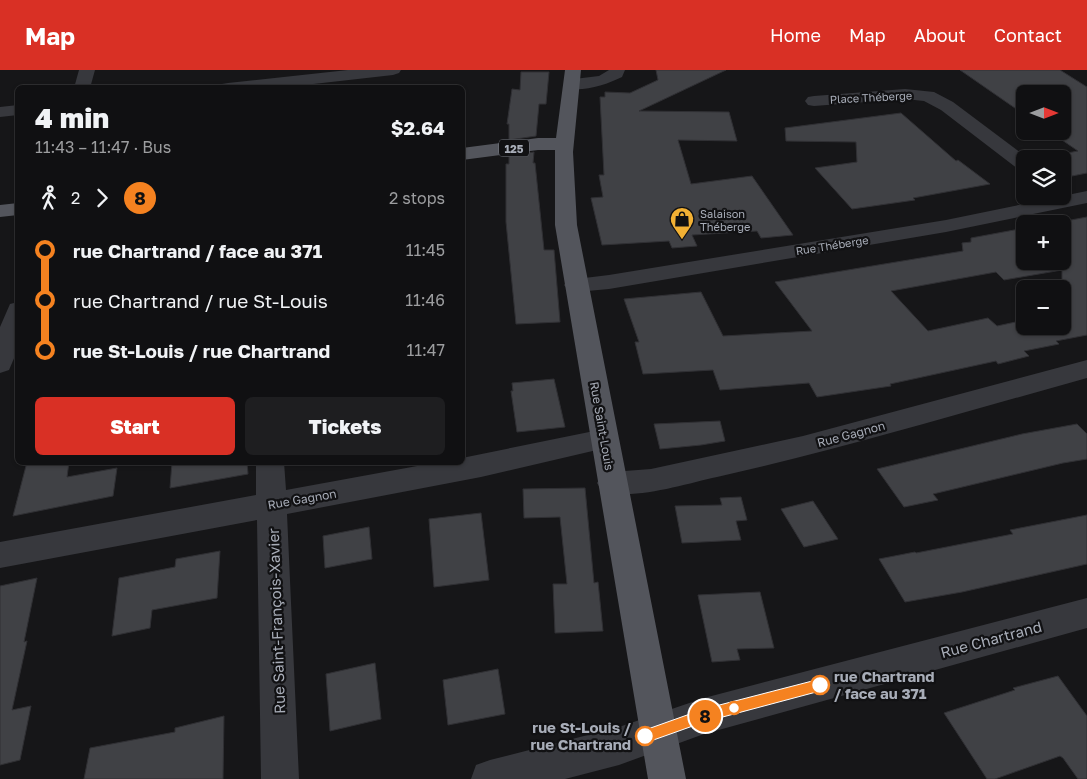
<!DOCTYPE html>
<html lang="en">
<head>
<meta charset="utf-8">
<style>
	:root { --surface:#101012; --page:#1e1e20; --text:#f1f3f6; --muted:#9c9d9f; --line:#303032; --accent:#d93025 }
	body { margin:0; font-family:"Golos Text",sans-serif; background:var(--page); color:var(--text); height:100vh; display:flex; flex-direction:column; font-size:19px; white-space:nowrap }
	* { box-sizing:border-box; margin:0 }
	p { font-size:16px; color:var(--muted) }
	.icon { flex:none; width:28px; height:28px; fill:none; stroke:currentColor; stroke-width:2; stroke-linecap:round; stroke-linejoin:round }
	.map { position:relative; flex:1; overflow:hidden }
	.sheet { position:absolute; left:15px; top:15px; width:450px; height:380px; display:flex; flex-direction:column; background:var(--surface); border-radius:8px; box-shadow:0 1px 4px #0004,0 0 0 1px var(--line) }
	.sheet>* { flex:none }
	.badge { padding:0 10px; border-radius:16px; font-size:18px; line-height:32px }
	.needle { width:32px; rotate:90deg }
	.tools { position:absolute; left:1016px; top:15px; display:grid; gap:10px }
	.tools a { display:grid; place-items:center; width:55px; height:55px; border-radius:8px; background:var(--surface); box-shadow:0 1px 4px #0004,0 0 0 1px var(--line); font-size:25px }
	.map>.badge { position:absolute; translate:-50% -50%; box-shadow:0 0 0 2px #fff }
	.legs { display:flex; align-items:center; gap:8px; height:55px; padding:0 20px; font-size:16px }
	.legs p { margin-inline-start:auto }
	.summary { display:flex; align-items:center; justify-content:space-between; height:85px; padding:0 20px }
	h1 { font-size:28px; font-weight:800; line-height:38px }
	.cta { display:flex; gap:10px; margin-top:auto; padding:10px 20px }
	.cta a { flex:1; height:58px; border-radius:8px; background:var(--accent); color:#fff; font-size:20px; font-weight:800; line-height:58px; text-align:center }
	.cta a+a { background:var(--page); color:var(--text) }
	ul { padding:0 20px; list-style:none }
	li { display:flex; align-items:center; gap:18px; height:50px; font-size:19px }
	li i { display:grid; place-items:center; width:8px; height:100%; margin:0 6px; background:currentColor }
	li i::after { content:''; width:12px; height:12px; margin:-6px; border:4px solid; border-radius:50%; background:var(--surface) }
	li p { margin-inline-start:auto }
	li:first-child i { background:linear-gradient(#0000 50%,currentColor 0) }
	li:last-child i { background:linear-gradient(currentColor 50%,#0000 0) }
	header { display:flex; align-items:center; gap:30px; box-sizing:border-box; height:70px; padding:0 25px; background:var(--accent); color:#fff }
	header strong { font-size:24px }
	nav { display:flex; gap:28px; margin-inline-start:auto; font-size:18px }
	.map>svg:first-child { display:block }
	.building { fill:#404145; stroke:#303034; fill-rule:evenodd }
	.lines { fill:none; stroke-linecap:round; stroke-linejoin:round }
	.minor { fill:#37383d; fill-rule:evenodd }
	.major { fill:#53555c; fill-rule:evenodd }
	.line-1 { fill:#f58220; stroke:#fff }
	.stop-1-dot { fill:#fff; stroke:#f58220; stroke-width:2.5 }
	.labels { text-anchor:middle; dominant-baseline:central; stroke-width:4.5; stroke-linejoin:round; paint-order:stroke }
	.far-street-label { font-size:11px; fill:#a8adb8; stroke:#111113 }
	.shield { fill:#111113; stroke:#7b7e86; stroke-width:1 }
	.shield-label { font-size:11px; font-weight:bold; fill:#a8adb8 }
	.far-poi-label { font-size:11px; fill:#a8adb8; stroke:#111113; text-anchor:start }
	.street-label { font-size:12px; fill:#a8adb8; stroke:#111113 }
	.near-street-label { font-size:15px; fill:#a8adb8; stroke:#111113 }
	.near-stop-label { font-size:15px; font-weight:bold; fill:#a8adb8; stroke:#111113; text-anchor:start }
</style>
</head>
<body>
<header>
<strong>Map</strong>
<nav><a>Home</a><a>Map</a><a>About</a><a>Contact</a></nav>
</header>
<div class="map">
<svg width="1087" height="709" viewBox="0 0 1087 709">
	<rect width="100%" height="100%" fill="#161618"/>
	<path class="building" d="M656,0H726L639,41L729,42L737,71L678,70L691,114L752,106L793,165L761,168L757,161L692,165L697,176L672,178L669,171L602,175L591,128L603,127L599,105H604L600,27H605V22L630,23L658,10Z
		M960,0H1060L1087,17V103L1062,108V84L1078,81L1049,61H1062V24H1025V45Z
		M521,2H549L546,34H539L536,66L509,70V54H507L512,19L520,20Z
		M901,43L956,91L958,90L990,114L913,128L915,130L852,139L815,98L857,92L856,72L786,71L785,58Z
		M534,82L533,93H535L544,180H554L560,252L516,254L506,152V94H509V86Z
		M1087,147V265L1056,271L1059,274L1024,281L1029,286L998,294L996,291L890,314L891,316L817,327L809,313L720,320L713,300L643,304L635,272H639L624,229L701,222L723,266L812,261L775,212L963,181L962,173L971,172V168L1025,158V191H1062V154H1050ZM1062,200V256H1025V250L997,256L988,248L928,261L891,221L996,202L1004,210Z
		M554,309L565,357L517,362L511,321H513L512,313Z
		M720,351L725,371L701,375L660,379L654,354Z
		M1077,354L1087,364V389L1063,393L933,424L938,430L904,437L877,399L1022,364Z
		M27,392H69L67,407L117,398L113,426L13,446Z
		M172,392H247L248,404L170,418Z
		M585,418L594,513L598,512L603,561L555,563L553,514H567L560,447L524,448L523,419Z
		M741,427L747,450L736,451L741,470L682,473L675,436L722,435L720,428Z
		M813,431L838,469L804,477L781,439Z
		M481,443L489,510L434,517L429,449Z
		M1087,445V494L962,522L905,532L879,489L915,482L916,483L1013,464L1010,460Z
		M369,457L372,489L325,498L323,466Z
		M220,481L217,528L152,540L150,558L112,566L119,508L175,497L176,489Z
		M37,508L24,572L27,571L12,640L31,636L20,690L0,695V516Z
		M760,522L774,578L737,579L740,590L712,592L698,525Z
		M375,593L381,649L330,661L326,604Z
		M498,599L505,644L448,655L443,610Z
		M1058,606L1087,646V709H1078L1063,688L1060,686L995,709H987L944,643L1015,620L1013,618Z
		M224,646L223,709H84L90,678L175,662V658Z"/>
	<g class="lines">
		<path class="minor" d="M79,0H95L90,18H74Z
			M348,0H401L399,3L393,5L278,18H220L222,14L228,13Z
			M609,0H625L622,7C606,15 583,22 566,18L564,14L566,10L599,6Z
			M905,19L934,22L953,32L1029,89H1025V101L1018,99L941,40L924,31L905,29L814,36L808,35L805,31L808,27L814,26Z
			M18,35V45L0,47V37Z
			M1087,121V133L946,162L609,219L576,222L568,220L564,215L568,210L609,205L946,150Z
			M18,232V279L9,300L0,303V257L10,234Z
			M1087,290V308C964,342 842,379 717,407C684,414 634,431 602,421L597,413L602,405L612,402L651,399L803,366Z
			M604,359L614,362L618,369L614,376L481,407L287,444L299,709H261L257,450L0,498V472L256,425V392H284L286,420L439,392H462V388Z
			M1087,528V558L704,664L619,695L565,709H471L476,695L490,690L619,657L704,628Z"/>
		<path class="major" d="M565,0H581L573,82L577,155L686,709H648L555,155V80H538L462,90V78L538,68H556Z
			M18,133V145L0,147V135Z"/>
	</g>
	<path class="line-1" d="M820,609L824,610L826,615L824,619L820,621L704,652L645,673L640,671L638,666L640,662L645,660L704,639Z"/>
	<defs>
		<g id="shop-pin" transform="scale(1.25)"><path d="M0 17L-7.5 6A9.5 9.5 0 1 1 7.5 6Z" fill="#f2b134" stroke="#111113"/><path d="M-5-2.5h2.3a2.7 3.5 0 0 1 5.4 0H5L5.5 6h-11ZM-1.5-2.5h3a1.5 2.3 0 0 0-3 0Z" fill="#111"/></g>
	</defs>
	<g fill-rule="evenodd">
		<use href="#shop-pin" x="682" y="149"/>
	</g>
	<g class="stop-1-dot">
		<circle cx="820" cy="615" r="9"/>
		<circle cx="734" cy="638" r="6"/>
		<circle cx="645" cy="666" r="9"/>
	</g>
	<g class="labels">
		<g class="far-street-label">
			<text transform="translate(871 27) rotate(-3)">Place Théberge</text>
			<text transform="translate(832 175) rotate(-9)">Rue Théberge</text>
		</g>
		<rect class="shield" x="499" y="69.5" width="30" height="17" rx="4"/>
		<g class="shield-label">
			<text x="514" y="78">125</text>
		</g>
		<g class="far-poi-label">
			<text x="700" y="143">Salaison<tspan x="700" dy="13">Théberge</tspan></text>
		</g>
		<g class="street-label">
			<text transform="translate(602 356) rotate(80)">Rue Saint-Louis</text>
			<text transform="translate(851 364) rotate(-15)">Rue Gagnon</text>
			<text transform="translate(302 429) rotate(-10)">Rue Gagnon</text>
		</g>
		<g class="near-street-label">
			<text transform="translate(276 551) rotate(-92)">Rue Saint-François-Xavier</text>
			<text transform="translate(991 569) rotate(-15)">Rue Chartrand</text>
		</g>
		<g class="near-stop-label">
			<text x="834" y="606">rue Chartrand<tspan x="834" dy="17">/ face au 371</tspan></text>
			<text x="631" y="657" text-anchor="end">rue St-Louis /<tspan x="631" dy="17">rue Chartrand</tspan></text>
		</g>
	</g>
</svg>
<div class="tools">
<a><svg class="needle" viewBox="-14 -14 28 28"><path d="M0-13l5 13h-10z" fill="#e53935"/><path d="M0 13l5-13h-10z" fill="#9c9d9f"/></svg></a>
<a><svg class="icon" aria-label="layers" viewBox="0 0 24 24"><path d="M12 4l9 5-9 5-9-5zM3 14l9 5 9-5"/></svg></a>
<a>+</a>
<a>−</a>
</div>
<b class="badge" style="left:705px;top:646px;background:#f58220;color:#111">8</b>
<section class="sheet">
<div class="summary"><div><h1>4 min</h1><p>11:43 – 11:47 · Bus</p></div><b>$2.64</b></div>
<div class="legs"><svg class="icon" aria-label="walk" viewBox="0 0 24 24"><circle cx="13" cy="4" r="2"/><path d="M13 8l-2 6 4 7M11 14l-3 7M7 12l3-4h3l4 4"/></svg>2<svg class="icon" aria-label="forward" viewBox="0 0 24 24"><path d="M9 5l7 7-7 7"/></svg><b class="badge" style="background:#f58220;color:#111">8</b><p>2 stops</p></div>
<ul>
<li><i style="color:#f58220"></i><b>rue Chartrand / face au 371</b><p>11:45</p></li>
<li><i style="color:#f58220"></i><span>rue Chartrand / rue St-Louis</span><p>11:46</p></li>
<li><i style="color:#f58220"></i><b>rue St-Louis / rue Chartrand</b><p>11:47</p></li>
</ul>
<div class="cta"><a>Start</a><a>Tickets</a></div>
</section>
</div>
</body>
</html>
